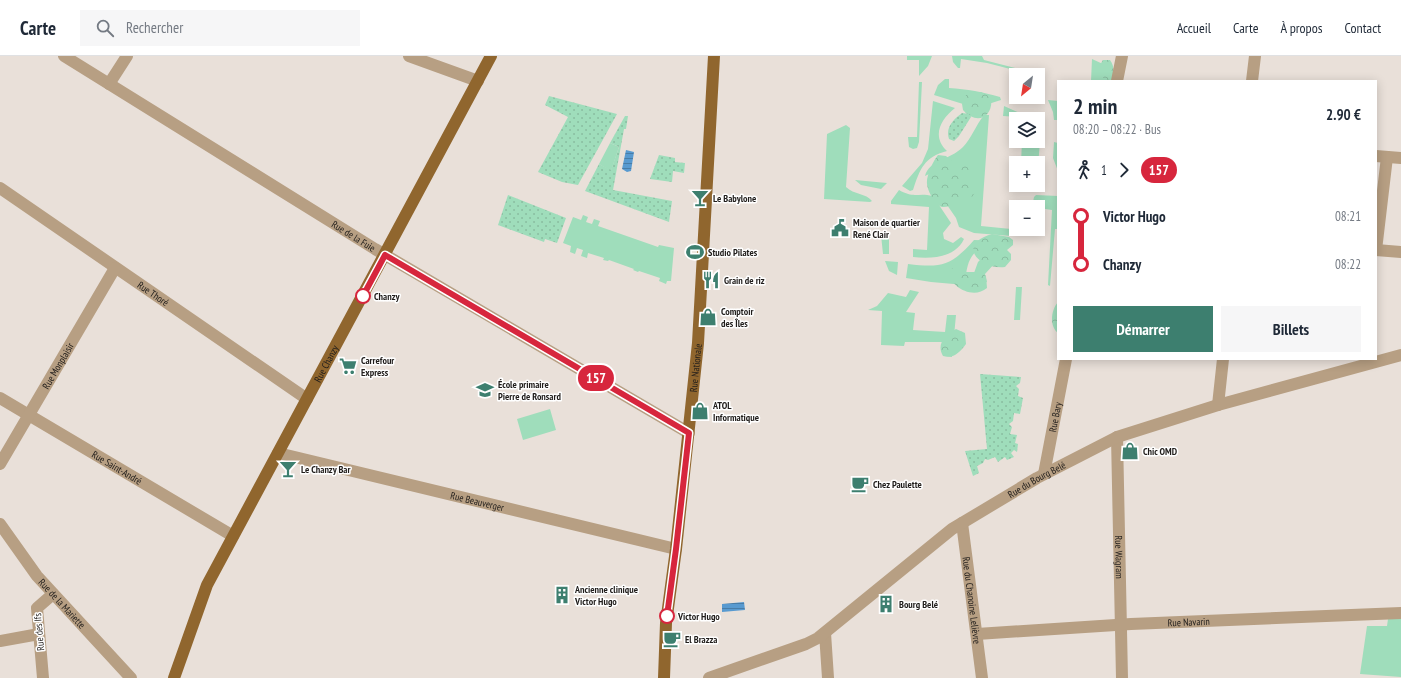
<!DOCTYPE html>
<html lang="fr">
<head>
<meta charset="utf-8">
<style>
	:root { --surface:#fff; --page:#f6f6f7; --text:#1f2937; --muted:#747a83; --line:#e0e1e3; --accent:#3d7f6f }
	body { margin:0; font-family:"PT Sans Narrow",sans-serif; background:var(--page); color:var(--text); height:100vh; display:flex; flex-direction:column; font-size:15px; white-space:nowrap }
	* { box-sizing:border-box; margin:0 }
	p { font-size:13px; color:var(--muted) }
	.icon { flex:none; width:22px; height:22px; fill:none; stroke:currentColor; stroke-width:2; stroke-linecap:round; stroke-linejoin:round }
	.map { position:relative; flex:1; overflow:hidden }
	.panel { position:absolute; left:1057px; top:24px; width:320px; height:280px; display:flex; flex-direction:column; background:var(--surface); border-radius:0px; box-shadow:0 2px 10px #0003 }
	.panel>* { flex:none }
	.badge { padding:0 8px; border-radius:13px; font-size:14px; line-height:26px }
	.needle { width:26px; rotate:210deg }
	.controls { position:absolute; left:1009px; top:12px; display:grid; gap:8px }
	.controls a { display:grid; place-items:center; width:36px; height:36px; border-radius:0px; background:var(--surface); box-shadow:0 2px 10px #0003; font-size:20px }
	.map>.badge { position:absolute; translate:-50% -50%; box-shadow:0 0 0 2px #fff }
	.legs { display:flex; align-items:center; gap:6px; height:44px; padding:0 16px; font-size:13px }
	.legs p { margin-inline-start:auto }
	.headline { display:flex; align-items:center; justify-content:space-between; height:68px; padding:0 16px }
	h1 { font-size:22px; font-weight:700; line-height:30px }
	.primary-button { display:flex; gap:8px; margin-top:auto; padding:8px 16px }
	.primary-button a { flex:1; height:46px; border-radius:0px; background:var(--accent); color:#fff; font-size:16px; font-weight:700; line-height:46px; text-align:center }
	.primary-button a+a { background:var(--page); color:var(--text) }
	ul { padding:0 16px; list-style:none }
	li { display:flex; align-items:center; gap:14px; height:48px; font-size:15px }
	li i { display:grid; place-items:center; width:6px; height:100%; margin:0 5px; background:currentColor }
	li i::after { content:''; width:10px; height:10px; margin:-5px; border:3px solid; border-radius:50%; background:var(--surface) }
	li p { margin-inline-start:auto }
	li:first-child i { background:linear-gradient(#0000 50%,currentColor 0) }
	li:last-child i { background:linear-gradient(currentColor 50%,#0000 0) }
	header { display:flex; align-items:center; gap:24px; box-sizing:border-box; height:56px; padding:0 20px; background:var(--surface); border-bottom:1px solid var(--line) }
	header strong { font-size:19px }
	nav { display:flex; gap:22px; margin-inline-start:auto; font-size:14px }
	.search { width:280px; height:36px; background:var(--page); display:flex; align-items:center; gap:10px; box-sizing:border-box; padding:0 14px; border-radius:0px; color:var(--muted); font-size:15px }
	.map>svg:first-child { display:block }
	.grass { fill:#9fddbb }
	.forest { fill:url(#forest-crowns) }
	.park { fill:url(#park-dots) }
	.water { fill:url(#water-rules) }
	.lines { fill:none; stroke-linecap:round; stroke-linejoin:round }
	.minor { stroke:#b79f83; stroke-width:12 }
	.major { stroke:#90662e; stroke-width:12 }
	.line-1-casing { stroke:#fff; stroke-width:9 }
	.line-1 { stroke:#d7263d; stroke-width:6 }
	.stop-1-dot { fill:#fff; stroke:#d7263d; stroke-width:2 }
	.labels { text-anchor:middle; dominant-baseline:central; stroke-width:3; stroke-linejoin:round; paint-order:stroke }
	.poi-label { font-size:10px; font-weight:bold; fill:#201d1b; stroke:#fff; text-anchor:start }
	.street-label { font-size:10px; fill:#201d1b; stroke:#fff }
	.stop-label { font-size:10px; font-weight:bold; fill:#201d1b; stroke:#fff; text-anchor:start }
</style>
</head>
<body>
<header>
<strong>Carte</strong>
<div class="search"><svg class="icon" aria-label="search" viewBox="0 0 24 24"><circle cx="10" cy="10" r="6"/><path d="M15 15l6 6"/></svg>Rechercher</div>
<nav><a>Accueil</a><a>Carte</a><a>À propos</a><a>Contact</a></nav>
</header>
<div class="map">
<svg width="1401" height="622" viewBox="0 0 1401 622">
	<defs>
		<pattern id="forest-crowns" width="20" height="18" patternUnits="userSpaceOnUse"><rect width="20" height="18" fill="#9fddbb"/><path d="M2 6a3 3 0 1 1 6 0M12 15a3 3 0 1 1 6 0" fill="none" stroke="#89bda0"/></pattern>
		<pattern id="park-dots" width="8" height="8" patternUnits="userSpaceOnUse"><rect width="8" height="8" fill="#9fddbb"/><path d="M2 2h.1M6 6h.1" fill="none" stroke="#89bda0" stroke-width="1.8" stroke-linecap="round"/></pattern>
		<pattern id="water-rules" width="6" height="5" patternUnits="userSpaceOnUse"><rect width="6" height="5" fill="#589ad0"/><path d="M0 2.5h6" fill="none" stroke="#487da8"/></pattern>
	</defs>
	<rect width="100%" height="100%" fill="#e9e0d9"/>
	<path class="grass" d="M907,0H932L928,10L919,20V4H907Z
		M952,0H982L984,4L1023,14L1022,16L987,7L961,3L960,12H958L953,6Z
		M1092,3L1103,8L1107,25H1091Z
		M945,23H949V32C967,33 983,36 1000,41L1001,44L982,50L963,48L934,39L938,29Z
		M919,26H922L919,86L917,92L913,93L909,91L908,81H917Z
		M1048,44L1058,45L1057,64H1054L1053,56Z
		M933,45L955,52C941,63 931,80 947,95C924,101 920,113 913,134L910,135L902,130L922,107L928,93Z
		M1004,50L1031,62L1003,60Z
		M984,59H989L981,170L1011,173V180L974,177L959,171L956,162L945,146L940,119L929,118L925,120C929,104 950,104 963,91C971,83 976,69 984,59Z
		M846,69L850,72L846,131C854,139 866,137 872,145L870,146L824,143L827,78Z
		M1022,85H1040L1038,111V107H1021Z
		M1054,86L1058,87V115L1053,102Z
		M610,87L619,91L611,115L599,108Z
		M855,124L887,127L881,133L861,129Z
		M899,134C915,143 917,136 933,140L951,167L943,177L944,183L953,187L961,181L964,183C955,202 931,203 913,201V193L927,194L929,151L891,148V145Z
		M1036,139L1058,140V173H1055L1050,230L1048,229L1052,154L1032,151L1034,141Z
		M583,159L588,161L586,166L592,168L594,163L600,165L598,170L658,191L659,189L674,192L671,225H667L666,228L659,225L660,222L639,215L638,216L633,214L634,213L609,204L608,205L603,204L604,202L588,197L587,202L581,200L583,194L577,192L575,198L570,196L571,190L563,187L573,161L581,164Z
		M881,179H889V198H883Z
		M974,184L1010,185C978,190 967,193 965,229L931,226L906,222L908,208C942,212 951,210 974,184Z
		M982,202L995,207L985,218L987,226L981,228L974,217L978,206Z
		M885,205L898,206L897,219L889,215Z
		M1016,231H1022L1020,264H1014Z
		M910,234L919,236L906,256L915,257L913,274L945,276L947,259H956L952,301L945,300L944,286H905L904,290L881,289L882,255L868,254L877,250L888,237L906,241Z
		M550,353L556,374L523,384L517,363Z
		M1401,562V621L1360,618L1367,570H1387L1388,563Z"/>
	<path class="forest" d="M1103,4H1110C1115,11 1114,17 1112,25H1106C1101,20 1098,10 1103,4Z
		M972,36H981L991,41C994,61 977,70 963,54L962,48L967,37Z
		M938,99L946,100L957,110C965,108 967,109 971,116L968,122L973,124L977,133L972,141C966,144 949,152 942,151C935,149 928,136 927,128C926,120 933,105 938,99Z
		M992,178L1009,181L1013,184V189L1007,194L1011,198V204L1005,211C979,214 956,188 992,178Z
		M954,212L966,216H981L986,220L987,232C973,244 949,231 948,214Z
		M1058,246V277C1049,270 1051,254 1058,246Z
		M956,273L965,277L966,288C960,296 954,303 943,300C936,288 945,279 956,273Z"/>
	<path class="park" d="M549,40L617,58L578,129L562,126L538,116L568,61L545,49Z
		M962,57L970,58L971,61L959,80L954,85L949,83C945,71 954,63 962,57Z
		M625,60H628L626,73H624L613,134L672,145L669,166L585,135L599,108L611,114L619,91L610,87Z
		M659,99L675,102V106L685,107L684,117L673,115L672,126L650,123Z
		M508,139L566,162L557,187L545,183L544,186L498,169Z
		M980,318L1021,321L1020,327L1016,330L1019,333L1018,340L1023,342L1020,358L1014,357L1013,365L1009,368L1012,371L1010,378L1017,379L1015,387L1018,388L1017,396L1014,394L1011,397L1014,401L1007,404L1005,401L998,406L995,401L988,404L985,403L983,407L977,410L979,417L973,420L965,395L987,393Z"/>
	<path class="water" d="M626,94L634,96L631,115L627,116L622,113Z
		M744,546L745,554L722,556V548Z"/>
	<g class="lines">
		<g class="minor">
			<path id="s1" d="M64,0L375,193L689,377"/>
			<path d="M409,0L478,25"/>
			<path d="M1117,25L1122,0"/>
			<path d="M1252,25L1255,0"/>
			<path d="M109,28L127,0"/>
			<path d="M1376,100L1401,102"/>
			<path id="s2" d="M0,132L307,343"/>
			<path d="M1376,194L1387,101"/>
			<path d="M1376,194L1401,196"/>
			<path id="s3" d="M0,342L233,480"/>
			<path d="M1218,349L1223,303"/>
			<path id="s4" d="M1117,381L1122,622"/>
			<path id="s5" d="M278,397L676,493"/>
			<path id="s6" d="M0,408L115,212"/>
			<path id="s7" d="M1044,418L1066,303"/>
			<path id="s8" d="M962,467L982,622"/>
			<path id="s9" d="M0,468L37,520L131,622"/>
			<path d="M825,577L828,622"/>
			<path id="s10" d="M977,578L1131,568L1401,557"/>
			<path d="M0,585L39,578"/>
			<path d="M43,622L37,552L53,538"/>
			<path id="s11" d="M709,622L806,588L818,582L952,473L1037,422L1117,381L1218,349L1401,299"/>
		</g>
		<g class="major">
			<path id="s12" d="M174,622L207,529L491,0"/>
			<path id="s13" d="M664,622L666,567L676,493L698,287L714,0"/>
		</g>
	</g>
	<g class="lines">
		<g class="line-1-casing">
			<path id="line-1" d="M363,240L385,199L689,377L676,493L667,560"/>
		</g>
		<use href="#line-1" class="line-1"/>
	</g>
	<defs>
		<g id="bar-bare" transform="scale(1.38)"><path d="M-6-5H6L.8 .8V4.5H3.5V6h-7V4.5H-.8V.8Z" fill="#3d7f6f" stroke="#fff" stroke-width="2.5" paint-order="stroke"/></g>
		<g id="civic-bare" transform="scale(1.38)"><path d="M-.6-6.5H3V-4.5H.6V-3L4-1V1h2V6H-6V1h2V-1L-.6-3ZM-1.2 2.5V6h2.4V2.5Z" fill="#3d7f6f" stroke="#fff" stroke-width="2.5" paint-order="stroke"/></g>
		<g id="stadium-bare" transform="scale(1.38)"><path d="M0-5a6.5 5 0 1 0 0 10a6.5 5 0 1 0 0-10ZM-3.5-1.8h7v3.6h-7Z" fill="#3d7f6f" stroke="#fff" stroke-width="2.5" paint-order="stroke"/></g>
		<g id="restaurant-bare" transform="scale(1.38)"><path d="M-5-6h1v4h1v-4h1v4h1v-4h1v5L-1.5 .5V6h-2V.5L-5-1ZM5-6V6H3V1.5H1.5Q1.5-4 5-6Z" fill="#3d7f6f" stroke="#fff" stroke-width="2.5" paint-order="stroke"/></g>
		<g id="shop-bare" transform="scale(1.38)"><path d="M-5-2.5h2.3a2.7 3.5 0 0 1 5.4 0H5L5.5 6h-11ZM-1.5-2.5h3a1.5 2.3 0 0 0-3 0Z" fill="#3d7f6f" stroke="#fff" stroke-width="2.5" paint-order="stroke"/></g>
		<g id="supermarket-bare" transform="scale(1.38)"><path d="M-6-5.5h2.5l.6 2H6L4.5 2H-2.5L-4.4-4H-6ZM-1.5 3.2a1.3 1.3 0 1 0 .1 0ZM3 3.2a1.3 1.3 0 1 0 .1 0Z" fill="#3d7f6f" stroke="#fff" stroke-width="2.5" paint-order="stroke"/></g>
		<g id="school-bare" transform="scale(1.38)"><path d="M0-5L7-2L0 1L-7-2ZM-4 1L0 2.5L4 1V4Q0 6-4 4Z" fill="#3d7f6f" stroke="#fff" stroke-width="2.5" paint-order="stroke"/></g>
		<g id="cafe-bare" transform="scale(1.38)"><path d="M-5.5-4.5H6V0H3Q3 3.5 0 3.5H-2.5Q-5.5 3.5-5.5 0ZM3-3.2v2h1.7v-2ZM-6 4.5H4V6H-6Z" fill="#3d7f6f" stroke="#fff" stroke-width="2.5" paint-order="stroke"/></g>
		<g id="building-bare" transform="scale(1.38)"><path d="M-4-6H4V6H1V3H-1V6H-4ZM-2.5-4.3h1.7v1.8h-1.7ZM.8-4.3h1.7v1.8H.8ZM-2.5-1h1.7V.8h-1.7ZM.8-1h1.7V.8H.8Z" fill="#3d7f6f" stroke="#fff" stroke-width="2.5" paint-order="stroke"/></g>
	</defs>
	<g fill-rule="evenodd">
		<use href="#bar-bare" x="700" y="142"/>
		<use href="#civic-bare" x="840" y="172"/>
		<use href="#stadium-bare" x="695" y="196"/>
		<use href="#restaurant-bare" x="711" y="224"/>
		<use href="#shop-bare" x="708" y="261"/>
		<use href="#supermarket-bare" x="348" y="310"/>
		<use href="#school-bare" x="485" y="334"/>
		<use href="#shop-bare" x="700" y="355"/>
		<use href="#shop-bare" x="1130" y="395"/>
		<use href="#bar-bare" x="288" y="413"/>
		<use href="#cafe-bare" x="860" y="428"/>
		<use href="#building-bare" x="562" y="539"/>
		<use href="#building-bare" x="886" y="548"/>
		<use href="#cafe-bare" x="672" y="583"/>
	</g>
	<g class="stop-1-dot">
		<circle cx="363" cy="240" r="7"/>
		<circle cx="667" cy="560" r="7"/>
	</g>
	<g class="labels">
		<g class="poi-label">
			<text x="713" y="142">Le Babylone</text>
			<text x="853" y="166">Maison de quartier<tspan x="853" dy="12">René Clair</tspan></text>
			<text x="708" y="196">Studio Pilates</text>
			<text x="724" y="224">Grain de riz</text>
			<text x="721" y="255">Comptoir<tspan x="721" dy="12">des Îles</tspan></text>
			<text x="361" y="304">Carrefour<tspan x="361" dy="12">Express</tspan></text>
			<text x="498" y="328">École primaire<tspan x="498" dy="12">Pierre de Ronsard</tspan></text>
			<text x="713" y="349">ATOL<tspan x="713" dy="12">Informatique</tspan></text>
			<text x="1143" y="395">Chic OMD</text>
			<text x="301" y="413">Le Chanzy Bar</text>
			<text x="873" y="428">Chez Paulette</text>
			<text x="575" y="533">Ancienne clinique<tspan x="575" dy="12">Victor Hugo</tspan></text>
			<text x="899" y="548">Bourg Belé</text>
			<text x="685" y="583">El Brazza</text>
		</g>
		<g class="street-label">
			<text stroke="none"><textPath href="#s1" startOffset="341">Rue de la Fuie</textPath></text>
			<text stroke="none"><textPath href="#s2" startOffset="186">Rue Thoré</textPath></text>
			<text stroke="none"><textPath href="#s12" startOffset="350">Rue Chanzy</textPath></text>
			<text stroke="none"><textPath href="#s6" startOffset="114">Rue Monplaisir</textPath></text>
			<text stroke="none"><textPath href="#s13" startOffset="312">Rue Nationale</textPath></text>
			<text stroke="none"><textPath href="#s7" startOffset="58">Rue Bary</textPath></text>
			<text stroke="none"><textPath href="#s3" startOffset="136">Rue Saint-André</textPath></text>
			<text stroke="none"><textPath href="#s11" startOffset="387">Rue du Bourg Belé</textPath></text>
			<text stroke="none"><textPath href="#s5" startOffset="205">Rue Beauverger</textPath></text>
			<text stroke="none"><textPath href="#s4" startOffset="120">Rue Wagram</textPath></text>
			<text stroke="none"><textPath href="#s8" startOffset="78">Rue du Chanoine Lelièvre</textPath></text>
			<text stroke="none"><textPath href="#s9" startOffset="101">Rue de la Mariette</textPath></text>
			<text stroke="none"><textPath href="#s10" startOffset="212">Rue Navarin</textPath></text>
			<text transform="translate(39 576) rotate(-95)">Rue des Ifs</text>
		</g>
		<g class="stop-label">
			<text x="374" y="240">Chanzy</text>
			<text x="678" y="560">Victor Hugo</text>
		</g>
	</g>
</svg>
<div class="controls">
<a><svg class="needle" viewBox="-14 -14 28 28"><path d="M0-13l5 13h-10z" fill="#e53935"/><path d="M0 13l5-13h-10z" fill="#747a83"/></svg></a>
<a><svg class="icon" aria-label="layers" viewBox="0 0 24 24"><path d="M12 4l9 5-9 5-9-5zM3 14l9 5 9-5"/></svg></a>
<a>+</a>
<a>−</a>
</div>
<b class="badge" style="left:596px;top:322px;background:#d7263d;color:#fff">157</b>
<section class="panel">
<div class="headline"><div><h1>2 min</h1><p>08:20 – 08:22 · Bus</p></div><b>2.90 €</b></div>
<div class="legs"><svg class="icon" aria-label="walk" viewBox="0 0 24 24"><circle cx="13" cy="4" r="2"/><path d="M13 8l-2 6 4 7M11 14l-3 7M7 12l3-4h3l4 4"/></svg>1<svg class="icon" aria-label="forward" viewBox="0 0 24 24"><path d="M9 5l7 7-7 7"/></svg><b class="badge" style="background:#d7263d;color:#fff">157</b></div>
<ul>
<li><i style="color:#d7263d"></i><b>Victor Hugo</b><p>08:21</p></li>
<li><i style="color:#d7263d"></i><b>Chanzy</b><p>08:22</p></li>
</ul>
<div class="primary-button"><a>Démarrer</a><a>Billets</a></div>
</section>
</div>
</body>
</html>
